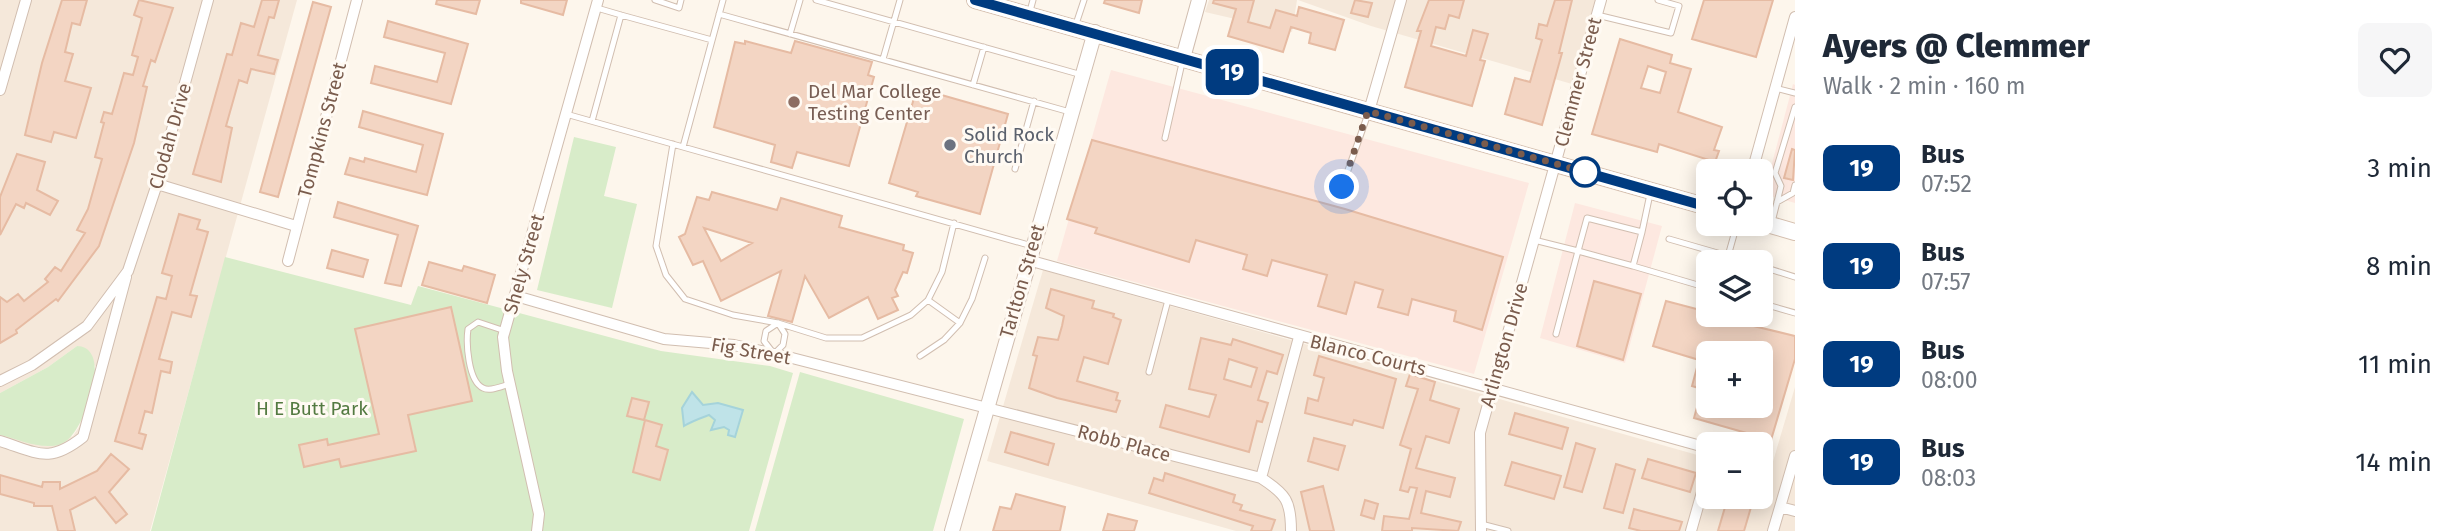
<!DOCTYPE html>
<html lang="en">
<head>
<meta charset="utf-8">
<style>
	:root { --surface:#fff; --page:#f6f6f7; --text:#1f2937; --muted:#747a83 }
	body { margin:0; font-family:"Fira Sans",sans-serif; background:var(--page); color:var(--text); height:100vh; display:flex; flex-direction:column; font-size:26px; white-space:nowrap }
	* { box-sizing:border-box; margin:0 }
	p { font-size:23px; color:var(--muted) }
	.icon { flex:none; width:38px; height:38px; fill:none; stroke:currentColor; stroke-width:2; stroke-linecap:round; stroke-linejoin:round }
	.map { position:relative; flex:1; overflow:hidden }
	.side { display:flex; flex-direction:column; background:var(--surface); width:665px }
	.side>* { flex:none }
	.badge { padding:0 14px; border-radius:10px; font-size:24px; line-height:46px }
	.buttons { position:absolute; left:1696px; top:159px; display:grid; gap:14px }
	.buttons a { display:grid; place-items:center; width:77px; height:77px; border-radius:10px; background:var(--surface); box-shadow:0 4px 18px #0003; font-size:35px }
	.you { position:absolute; width:35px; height:35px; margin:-18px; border:5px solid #fff; border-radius:50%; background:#1a73e8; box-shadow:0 0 0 10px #1a73e833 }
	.map>.badge { position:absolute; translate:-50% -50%; box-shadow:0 0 0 4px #fff }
	.round { display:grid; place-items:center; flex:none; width:74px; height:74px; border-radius:10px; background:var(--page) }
	.headline { display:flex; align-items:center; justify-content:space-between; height:119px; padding:0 28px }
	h1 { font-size:33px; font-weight:800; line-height:52px }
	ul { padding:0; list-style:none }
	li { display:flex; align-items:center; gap:21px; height:98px; padding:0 28px }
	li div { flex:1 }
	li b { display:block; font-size:26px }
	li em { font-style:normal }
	li .badge { min-width:77px; font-weight:700; text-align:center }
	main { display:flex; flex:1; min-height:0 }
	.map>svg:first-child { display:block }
	.residential { fill:#f5e8da }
	.commercial { fill:#fde8e0 }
	.green { fill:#d8ecc9 }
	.water { fill:#bfe3e8; stroke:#a5d3da; stroke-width:2 }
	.building { fill:#f3d5c3; stroke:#e6bba3; stroke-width:2; fill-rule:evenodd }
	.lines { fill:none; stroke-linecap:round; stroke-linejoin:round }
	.service-casing { stroke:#d1beb0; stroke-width:7 }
	.minor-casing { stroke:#d1beb0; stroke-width:12 }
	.tertiary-casing { stroke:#d1beb0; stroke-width:16 }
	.secondary-casing { stroke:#d6c0b0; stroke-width:18 }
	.service { stroke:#fff; stroke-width:5 }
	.minor { stroke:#fff; stroke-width:10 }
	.tertiary { stroke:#fff; stroke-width:14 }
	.secondary { stroke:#fff; stroke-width:16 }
	.line-casing { stroke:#fff; stroke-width:16 }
	.line { stroke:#003b80; stroke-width:10 }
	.walk { stroke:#7a5c4d; stroke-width:7; stroke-dasharray:0 12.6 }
	.education-dot { fill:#8d6e63; stroke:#fffaf3; stroke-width:2.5 }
	.worship-dot { fill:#6b7280; stroke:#fffaf3; stroke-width:2.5 }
	.stop-dot { fill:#fff; stroke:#003b80; stroke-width:3.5 }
	.labels { text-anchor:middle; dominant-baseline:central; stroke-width:6; stroke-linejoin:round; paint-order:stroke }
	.street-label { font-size:19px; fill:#7a5c4d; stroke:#fffaf3 }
	.education-label { font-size:19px; fill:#785e54; stroke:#fffaf3; text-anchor:start }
	.worship-label { font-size:19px; fill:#5b616d; stroke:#fffaf3; text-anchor:start }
	.park-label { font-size:19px; fill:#537a41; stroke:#fffaf3 }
</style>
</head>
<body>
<main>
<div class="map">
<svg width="1795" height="531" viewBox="0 0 1795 531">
	<rect width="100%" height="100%" fill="#fdf6ec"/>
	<path class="residential" d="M0,0H297L150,531H0V435L46,446L73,436L79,427L97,368L77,346L48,367L0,393Z
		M1209,0H1297L1292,32L1205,12Z
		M1298,0H1595L1572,84L1371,26Z
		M1043,270L1708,458V497H1760L1761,473L1769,475L1795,387V531H1236L987,461Z"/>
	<path class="commercial" d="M1111,70L1529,183L1474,374L1057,261Z
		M1793,84L1795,85V203L1764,194Z
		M1575,203L1662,226L1625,363L1540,338Z"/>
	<path class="green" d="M574,137L616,147L604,196L637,204L612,308L537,290Z
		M225,257L411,305L418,286L661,351L770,366L793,373L749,531H151Z
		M77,346C115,347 84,434 63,443C45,452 18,439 0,435V393L48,367Z
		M800,372L964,419L933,531H755Z"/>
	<path class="water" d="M692,392L703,405L718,403L743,410L735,437L728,435L729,430L724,427L711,430L715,420L709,415C701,418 692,421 684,426L682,408Z"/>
	<path class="building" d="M62,0H87L80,25L72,23L65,52L73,54L65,81L91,88L76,138L54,132L51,142L25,135L42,63Z
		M139,0L173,8L155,62L151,60L143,86L147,87L134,143L99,246L58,301L56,299L16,330L17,333L0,343V297L7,302L18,294L24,301L48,282L45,279L55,267L61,271L85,233L77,230L88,209L102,159L95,157L104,123L101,122L104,112L112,114L124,73L133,75L138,57L132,55L142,18L134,15Z
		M262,0H279L274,18L269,17L258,55L278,60L274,74L251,69L247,83L239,80L226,126L232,128L221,182L193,174L227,54L232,55L241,23L254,27Z
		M437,0H480L476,14L436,4Z
		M521,0H567L563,15L521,3Z
		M1105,0H1142L1139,13L1104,3Z
		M1214,0H1254L1248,22L1270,28L1276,10L1297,16L1299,7L1344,20L1335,50L1309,43L1311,33L1291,27L1283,52L1228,36L1236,9L1213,3Z
		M1355,0L1372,3L1368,17L1351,13Z
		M1429,0H1464L1459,18L1449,15L1445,29L1436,27L1431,46L1466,56L1473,30L1488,34L1480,60L1485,61L1472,106L1405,87L1421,31H1417Z
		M1555,0H1572L1559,53H1562L1542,125L1505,114L1515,78L1530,82L1542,40L1536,38L1539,24L1547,26Z
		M1704,0H1773L1756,57L1692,39Z
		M313,2L331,7L278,197L260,192Z
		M388,21L468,44L451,104L371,83L375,66L437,82L445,53L384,37Z
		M1620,39L1672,55L1670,63L1691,69L1678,112L1722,127L1714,150L1719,151L1715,162L1659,144L1657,152L1592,134ZM1648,66L1666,72L1660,93L1641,88Z
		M745,41L791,53L795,41L872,62L868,75L874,77L849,166L797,152L792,168L771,162L775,145L714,127L735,42L745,44Z
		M917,88L1008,114L980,214L916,196L918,192L889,183Z
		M363,111L443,134L427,195L345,174L350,158L364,162L365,158L416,172L423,145L359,127Z
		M1092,140L1345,209L1503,257L1482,330L1454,321L1456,311L1412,299L1408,315L1378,307L1383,290L1355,282L1346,314L1318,306L1327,275L1272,260L1267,276L1243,269L1247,255L1196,240L1189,262L1095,233L1097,228L1067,219Z
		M1792,149L1795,150L1793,180L1784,178Z
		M17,154L45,162L37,190L58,201L50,215L26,203L24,208L16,204L0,235V197Z
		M712,192L777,210L781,198L842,216L839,227L904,245L903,250L913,253L907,273L903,272L895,290L898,296L892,298L898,310L878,319L868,297L829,318L805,276L792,322L768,316L781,271L721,301L703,261L693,265L679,237L685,234L697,197L709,200ZM704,228L752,243L721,261Z
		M338,202L418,226L401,286L385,283L398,235L334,217Z
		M179,214L200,220L197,229L208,232L190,295L197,296L191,317L172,312L159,359L172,362L170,373L161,371L152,413L145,411L139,433L146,435L142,449L115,441L157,297L166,299L172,276L162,273Z
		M332,250L368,260L363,277L327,268Z
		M429,262L462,271L464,266L495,275L487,303L422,285Z
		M1594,281L1641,294L1623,360L1577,346Z
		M1051,289L1094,301L1092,308L1114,314L1113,317L1121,320L1108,364L1084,357L1077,381L1118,393L1116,400L1120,401L1116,412L1057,398L1029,388L1037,356L1033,355L1038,337L1058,340L1062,326L1064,316L1046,308Z
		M1666,301L1708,312V315L1795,336V359L1771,440L1694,418L1702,389L1692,386L1699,360L1653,346ZM1708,354H1760V406H1708Z
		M451,307L472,401L408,415L416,451L341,467L339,459L304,467L299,445L327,439L328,445L379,434L355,329Z
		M1201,338L1231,345L1233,339L1283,355L1277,374L1267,371L1258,400L1268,403L1262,422L1257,421L1249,452L1160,427L1166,405L1209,417L1216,395L1189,389ZM1229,359L1257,368L1251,387L1224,379Z
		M1319,356L1396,379L1383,428L1354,420L1352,425L1305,413L1308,398L1318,401L1324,378L1314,375Z
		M1410,374L1435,382L1430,400L1459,409L1449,443L1426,436L1416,468L1455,478L1450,497L1426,491L1421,513L1461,522L1458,531L1412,528V531H1382L1384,516L1409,519L1417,488L1410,487L1408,492L1400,490L1411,449L1400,445L1418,389L1406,386Z
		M632,398L649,402L644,420L627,416Z
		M1515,413L1568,428L1562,449L1509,434Z
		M645,420L662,425L656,446L668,450L660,480L633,472Z
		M1011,432L1054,444L1048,465L1005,452Z
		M1314,438L1345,446L1338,470L1308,461Z
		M1576,443L1595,449L1582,492L1564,487Z
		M111,454L129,469L109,492L127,514L116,523L95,497L70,510L75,531H58L52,506H34V503L0,494V475L42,487L43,482H60V489L97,471Z
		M1648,459L1696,473L1690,492L1642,478Z
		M1512,462L1561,476L1554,499L1505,485Z
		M1616,464L1635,470L1623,513L1604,508Z
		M1165,473L1235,495L1233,502L1242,505L1240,510L1275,520L1271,531H1251L1253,526L1149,493L1154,478L1163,481Z
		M1323,486L1334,531H1310L1301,492Z
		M1016,494L1065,507L1060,531H993L1000,507L1011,509Z
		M1728,497H1754L1744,531H1718Z
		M1365,500L1378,504L1374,519L1361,515Z
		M1634,509L1682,522L1679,531H1641L1629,528Z
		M1108,514L1137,521L1134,531H1103Z"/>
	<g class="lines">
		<g class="service-casing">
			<path id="service" d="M655,0L679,8L681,0
				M816,0L1082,75
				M597,8L621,15
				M1030,11L1033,0
				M719,14L1070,112
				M1597,15L1671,33L1679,6L1658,0
				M1075,27L1084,0
				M790,34L800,0
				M883,59L900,0
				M973,85L984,47
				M1775,88L1795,93
				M566,114L683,147L723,0
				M592,121L621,15L712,40
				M1165,138L1182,63
				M673,144L656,246L666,275L685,299L733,315L778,323L826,338H862L911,315L928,300L942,272L954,223
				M683,147L1032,246
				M1015,169L1034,101
				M1342,187L1368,114
				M1777,202L1793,193L1795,185
				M1772,222L1781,186L1775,173L1795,107
				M1737,224L1728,256L1748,262
				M1642,232L1633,266L1578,251L1587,218L1642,232L1650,194
				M1669,239L1728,256L1726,262
				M1534,240L1578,251L1556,334
				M1633,266L1708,288
				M1760,266L1795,277
				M928,300L960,323L972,299L985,258
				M1760,303L1795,313
				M778,323L785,334L783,345L774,354L764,341L766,331Z
				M505,331L478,322L468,329C466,343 468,381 483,388C490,392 502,386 510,384
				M920,356L944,340L960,323
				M1149,372L1168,300
				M1481,524L1508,531"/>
		</g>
		<g class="minor-casing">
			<path id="minor" d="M0,90L26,0
				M1369,111L1401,0
				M1752,172L1795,17
				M157,184L296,226
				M1028,260L1708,448
				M288,261L357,0
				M516,296L664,339L734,345L792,358L1261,478
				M0,381L32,365L87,326L128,271L157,184L208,0
				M0,441C38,453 49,464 83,437L126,277
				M1780,507L1795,511
				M537,531L539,514L507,371L503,337L598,0
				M1291,531C1291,501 1286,494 1261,478L1299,337
				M1481,531L1480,433L1601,0
				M1691,531L1708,471
				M1773,531L1795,456"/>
		</g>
		<g class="tertiary-casing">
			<path id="tertiary" d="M1183,58L1199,0
				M952,531L1095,32"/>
		</g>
		<g class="secondary-casing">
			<path id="secondary" d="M975,0L1708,207
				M1760,222L1795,232"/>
		</g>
		<use href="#service" class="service"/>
		<use href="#minor" class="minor"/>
		<use href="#tertiary" class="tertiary"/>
		<use href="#secondary" class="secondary"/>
	</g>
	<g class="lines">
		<g class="line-casing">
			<path id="line" d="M975,0L1708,207"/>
		</g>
		<use href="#line" class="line"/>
		<path class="walk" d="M1342,187L1368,111L1585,172"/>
	</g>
	<circle class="education-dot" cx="794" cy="102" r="7"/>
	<circle class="worship-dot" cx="950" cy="145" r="7"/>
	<circle class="stop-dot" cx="1585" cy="172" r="14"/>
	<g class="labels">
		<g class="street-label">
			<text transform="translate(1578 82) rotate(-75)">Clemmer Street</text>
			<text transform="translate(322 130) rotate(-75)">Tompkins Street</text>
			<text transform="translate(170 136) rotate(-74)">Clodah Drive</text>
			<text transform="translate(524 264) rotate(-74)">Shely Street</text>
			<text transform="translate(1022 281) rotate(-74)">Tarlton Street</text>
			<text transform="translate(1504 345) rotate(-74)">Arlington Drive</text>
			<text transform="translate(751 351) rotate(10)">Fig Street</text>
			<text transform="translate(1368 355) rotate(14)">Blanco Courts</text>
			<text transform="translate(1124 443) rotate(15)">Robb Place</text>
		</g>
		<g class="education-label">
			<text x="808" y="91">Del Mar College<tspan x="808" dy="22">Testing Center</tspan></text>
		</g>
		<g class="worship-label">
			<text x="964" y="134">Solid Rock<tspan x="964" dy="22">Church</tspan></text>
		</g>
		<g class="park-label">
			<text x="312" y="408">H E Butt Park</text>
		</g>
	</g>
</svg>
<div class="buttons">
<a><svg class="icon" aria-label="locate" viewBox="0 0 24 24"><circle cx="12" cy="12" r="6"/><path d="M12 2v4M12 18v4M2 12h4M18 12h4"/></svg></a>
<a><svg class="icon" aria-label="layers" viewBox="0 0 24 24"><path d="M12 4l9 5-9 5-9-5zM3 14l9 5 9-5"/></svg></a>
<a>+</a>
<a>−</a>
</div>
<div class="you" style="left:1342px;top:187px"></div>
<b class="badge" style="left:1232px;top:72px;background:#003b80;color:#fff">19</b>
</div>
<section class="side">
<div class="headline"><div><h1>Ayers @ Clemmer</h1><p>Walk · 2 min · 160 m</p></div><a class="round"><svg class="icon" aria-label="heart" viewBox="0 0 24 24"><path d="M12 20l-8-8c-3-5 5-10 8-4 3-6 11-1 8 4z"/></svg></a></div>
<ul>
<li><span class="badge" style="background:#003b80;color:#fff">19</span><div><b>Bus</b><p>07:52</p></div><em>3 min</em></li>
<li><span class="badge" style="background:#003b80;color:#fff">19</span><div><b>Bus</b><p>07:57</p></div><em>8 min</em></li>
<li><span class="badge" style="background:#003b80;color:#fff">19</span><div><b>Bus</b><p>08:00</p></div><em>11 min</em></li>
<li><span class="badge" style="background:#003b80;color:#fff">19</span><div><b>Bus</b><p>08:03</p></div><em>14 min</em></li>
</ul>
</section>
</main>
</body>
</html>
